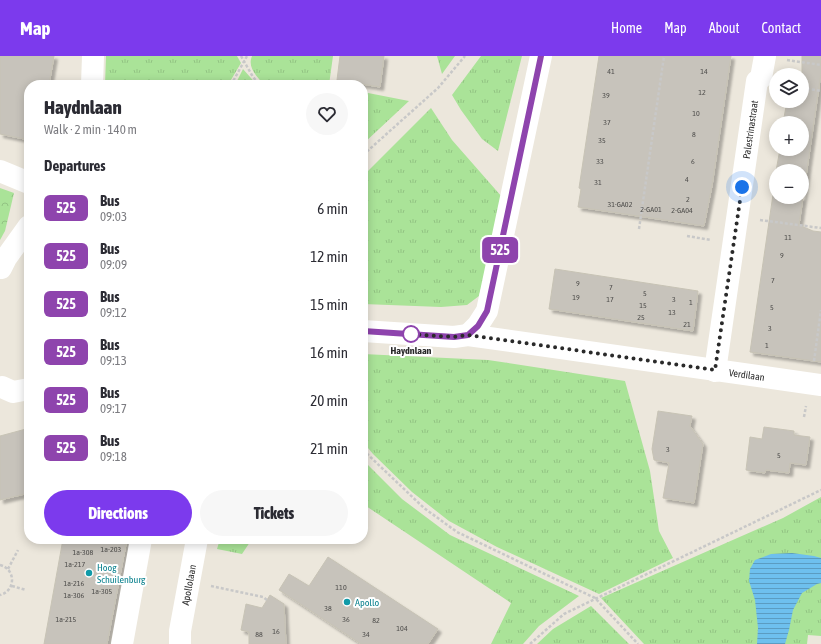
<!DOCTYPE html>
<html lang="en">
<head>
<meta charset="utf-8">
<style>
	:root { --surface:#fff; --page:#f7f7f7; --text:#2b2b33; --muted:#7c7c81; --accent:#7c3aed }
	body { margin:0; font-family:"Asap Condensed",sans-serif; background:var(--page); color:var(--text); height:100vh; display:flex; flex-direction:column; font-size:15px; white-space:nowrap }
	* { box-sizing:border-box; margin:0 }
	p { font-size:13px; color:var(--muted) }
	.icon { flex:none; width:22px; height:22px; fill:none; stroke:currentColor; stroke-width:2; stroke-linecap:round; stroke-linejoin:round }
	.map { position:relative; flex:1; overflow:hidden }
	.sheet { position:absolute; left:24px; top:24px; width:344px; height:464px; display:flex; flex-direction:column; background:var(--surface); border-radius:16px; box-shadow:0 2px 10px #0003 }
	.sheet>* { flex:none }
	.badge { padding:0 8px; border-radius:6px; font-size:14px; line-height:26px }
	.buttons { position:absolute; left:769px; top:12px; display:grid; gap:8px }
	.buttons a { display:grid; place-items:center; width:40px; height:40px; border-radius:50%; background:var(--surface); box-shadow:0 2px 10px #0003; font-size:20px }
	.you { position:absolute; width:20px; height:20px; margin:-10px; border:3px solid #fff; border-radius:50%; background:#1a73e8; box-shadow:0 0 0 6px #1a73e833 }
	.map>.badge { position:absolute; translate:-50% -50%; box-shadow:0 0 0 2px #fff }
	h2 { padding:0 20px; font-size:15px; line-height:36px }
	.round { display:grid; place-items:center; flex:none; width:42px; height:42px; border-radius:21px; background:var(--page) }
	.summary { display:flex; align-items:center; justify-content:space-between; height:68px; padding:0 20px }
	h1 { font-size:19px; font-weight:800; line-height:30px }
	.cta { display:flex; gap:8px; margin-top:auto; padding:8px 20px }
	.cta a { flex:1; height:46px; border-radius:24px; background:var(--accent); color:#fff; font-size:16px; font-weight:800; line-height:46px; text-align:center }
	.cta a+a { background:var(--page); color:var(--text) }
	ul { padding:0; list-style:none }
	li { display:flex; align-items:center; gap:12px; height:48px; padding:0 20px }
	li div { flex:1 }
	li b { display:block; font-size:15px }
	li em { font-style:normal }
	li .badge { min-width:44px; font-weight:700; text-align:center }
	header { display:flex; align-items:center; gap:24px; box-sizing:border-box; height:56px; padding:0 20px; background:var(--accent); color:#fff }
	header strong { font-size:19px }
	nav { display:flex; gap:22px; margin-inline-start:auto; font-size:14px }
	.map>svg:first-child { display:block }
	.grass { fill:url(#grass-tufts) }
	.forest { fill:url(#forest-crowns) }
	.water { fill:url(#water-rules) }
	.building { fill:#c7c3bb; stroke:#c7c3b5; filter:url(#shadow) }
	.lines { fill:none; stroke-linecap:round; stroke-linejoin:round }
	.path { stroke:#c8c8c8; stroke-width:2.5; stroke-dasharray:3 2; stroke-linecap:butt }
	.minor { stroke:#fff; stroke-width:22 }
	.line-casing { stroke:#fff; stroke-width:9 }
	.line { stroke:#8e44ad; stroke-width:6 }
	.walk { stroke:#2a2a2a; stroke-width:4; stroke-dasharray:0 7.2 }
	.stop-dot { fill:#fff; stroke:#8e44ad; stroke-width:2 }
	.culture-dot { fill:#0f9aa8; stroke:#fff; stroke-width:1.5 }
	.labels { text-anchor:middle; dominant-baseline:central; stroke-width:4; stroke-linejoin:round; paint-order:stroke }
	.number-label { font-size:8px; fill:#51504e }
	.street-label { font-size:10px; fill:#2a2a2a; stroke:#fff }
	.stop-label { font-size:10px; font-weight:bold; fill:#2a2a2a; stroke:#fff }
	.culture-label { font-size:10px; fill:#0d838f; stroke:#fff; text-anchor:start }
</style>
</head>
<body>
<header>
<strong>Map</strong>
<nav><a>Home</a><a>Map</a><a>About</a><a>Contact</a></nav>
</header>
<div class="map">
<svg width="821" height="588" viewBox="0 0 821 588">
	<defs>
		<pattern id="grass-tufts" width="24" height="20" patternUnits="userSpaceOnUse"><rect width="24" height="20" fill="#aae398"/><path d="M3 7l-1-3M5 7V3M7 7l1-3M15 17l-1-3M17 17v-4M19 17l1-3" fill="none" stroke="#92c383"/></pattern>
		<pattern id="forest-crowns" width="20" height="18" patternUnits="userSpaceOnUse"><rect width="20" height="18" fill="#aae398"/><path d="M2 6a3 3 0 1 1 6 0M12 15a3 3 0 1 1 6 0" fill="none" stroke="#92c383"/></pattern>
		<pattern id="water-rules" width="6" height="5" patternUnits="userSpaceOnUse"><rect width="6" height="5" fill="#6ec0ee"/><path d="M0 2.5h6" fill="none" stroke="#5b9cc1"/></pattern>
		<filter id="shadow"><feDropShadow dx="3.5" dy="3.5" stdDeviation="1" flood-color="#0004"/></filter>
	</defs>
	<rect width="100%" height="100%" fill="#ece7dc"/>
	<path class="grass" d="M106,0H237L241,7L228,29H105Z
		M252,0H333L329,29H264C257,20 247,12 252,0Z
		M437,0H455L442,18Z
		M481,0H522L498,95L482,83L461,54L452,39Z
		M243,13L257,29H235Z
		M363,36L409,45L363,88Z
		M431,52L452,84L502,141L486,214L479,240L467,249L441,251L363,248V120Z
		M363,298L488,304L625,325L650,415L659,475L673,502L599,538L497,491L449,465L412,436L373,398L363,386Z
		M363,404L402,443L450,479L579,540L539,570L523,588H491L511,547L363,448Z
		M821,441V580L808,579L807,588H644L601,542L783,462Z
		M220,483H252L242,498L217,493Z
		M591,550L629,588H537L553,573Z"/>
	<path class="forest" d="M0,132L14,137L5,175L0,184Z"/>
	<path class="water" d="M792,497L814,500L821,502V527L817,528L802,537L793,554L789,574L785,588H757L758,572L755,544L749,525L750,513L755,504L771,498Z"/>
	<path class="building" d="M0,0H54L49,29H29V84L0,78Z
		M340,0H384L380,31L337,24Z
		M599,0H731L712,130L704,170L578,151L581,133L579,132Z
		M802,0H821V17L799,169L813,175L821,176V306L750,296L776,118V141H802V115H776L780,93H802V67H783L787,45H802Z
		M555,213L698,235L693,275L549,253Z
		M658,355L692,360L690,370L703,388L694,447L663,442L669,407L654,404L652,393Z
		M764,371L794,375V379L810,381L806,409L790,407L789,417L766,414L765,417L746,414L750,381L762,383Z
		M26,373L29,384V437L0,444V380Z
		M63,483H127L107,588H44Z
		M328,501L438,573L428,588H361L279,534L289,518L309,530Z
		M270,539L284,548L286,588H249V576L241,574L246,548L262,552Z"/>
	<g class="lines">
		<path class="path" d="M241,0L253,21L260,29
			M787,4L821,9
			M231,29L247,0
			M802,32L821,35
			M363,99L438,32L465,0
			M760,164L821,172
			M639,173L664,0
			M687,180L711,184
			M814,305L821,254
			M804,361L806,350
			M363,394L424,452L457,476L595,542L638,588
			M0,509C16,513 16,535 0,539
			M8,513L18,494
			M12,530L26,534
			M211,530L263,541L267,544
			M530,588L564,558L821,434"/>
		<g class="minor">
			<path d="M92,29L93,0"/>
			<path d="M0,115L29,127"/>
			<path d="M1,212L6,202L29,170"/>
			<path id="s1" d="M363,275L454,281L468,279L821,329"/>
			<path d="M468,279L478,269L487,255L541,0"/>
			<path id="s2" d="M715,315L757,25L761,22L765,0"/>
			<path d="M2,331L13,336L29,333"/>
			<path d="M122,588L141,483"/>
			<path id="s3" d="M180,588V575L197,483"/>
		</g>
	</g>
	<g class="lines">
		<g class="line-casing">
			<path id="line" d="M363,275L454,281L468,279L478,270L487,255L541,0"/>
		</g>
		<use href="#line" class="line"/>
		<path class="walk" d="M411,278H408L454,281L468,279L715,314L742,131"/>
	</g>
	<circle class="stop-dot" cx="411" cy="278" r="8"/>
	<g class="culture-dot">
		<circle cx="89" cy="517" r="4"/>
		<circle cx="347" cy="546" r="4"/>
	</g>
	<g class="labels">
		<g class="number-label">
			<text x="611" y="15">41</text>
			<text x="704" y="15">14</text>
			<text x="702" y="36">12</text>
			<text x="606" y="39">39</text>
			<text x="696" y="57">10</text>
			<text x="607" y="66">37</text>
			<text x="694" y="78">8</text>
			<text x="602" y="84">35</text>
			<text x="600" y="105">33</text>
			<text x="693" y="105">6</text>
			<text x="687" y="123">4</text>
			<text x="598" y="126">31</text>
			<text x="688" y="143">2</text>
			<text x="620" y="148">31-GA02</text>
			<text x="651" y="153">2-GA01</text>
			<text x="682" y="154">2-GA04</text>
			<text x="788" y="181">11</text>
			<text x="782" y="199">9</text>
			<text x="773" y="224">7</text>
			<text x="578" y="227">9</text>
			<text x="611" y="231">7</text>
			<text x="645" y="237">5</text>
			<text x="576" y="241">19</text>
			<text x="610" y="243">17</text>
			<text x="674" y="243">3</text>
			<text x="691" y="246">1</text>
			<text x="643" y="249">15</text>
			<text x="772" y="251">5</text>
			<text x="672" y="256">13</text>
			<text x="641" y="261">25</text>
			<text x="687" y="268">21</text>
			<text x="770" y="272">3</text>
			<text x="767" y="289">1</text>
			<text x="668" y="393">3</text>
			<text x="779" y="399">5</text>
			<text x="111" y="493">1a-203</text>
			<text x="83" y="496">1a-308</text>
			<text x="75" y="508">1a-217</text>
			<text x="74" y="527">1a-216</text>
			<text x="341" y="531">110</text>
			<text x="102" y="535">1a-305</text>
			<text x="74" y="539">1a-306</text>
			<text x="328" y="552">38</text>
			<text x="66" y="563">1a-215</text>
			<text x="346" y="563">36</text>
			<text x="376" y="564">82</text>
			<text x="402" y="572">104</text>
			<text x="276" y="575">16</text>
			<text x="259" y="578">88</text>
			<text x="366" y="578">34</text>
		</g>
		<g class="street-label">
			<text stroke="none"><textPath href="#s2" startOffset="244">Palestrinastraat</textPath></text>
			<text stroke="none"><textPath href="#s1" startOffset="387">Verdilaan</textPath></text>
			<text stroke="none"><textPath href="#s3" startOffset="60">Apollolaan</textPath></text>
		</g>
		<g class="stop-label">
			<text x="411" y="294">Haydnlaan</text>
		</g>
		<g class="culture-label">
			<text x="97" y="511">Hoog<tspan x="97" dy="12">Schuilenburg</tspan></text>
			<text x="355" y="546">Apollo</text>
		</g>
	</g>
</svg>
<div class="buttons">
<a><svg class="icon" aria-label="layers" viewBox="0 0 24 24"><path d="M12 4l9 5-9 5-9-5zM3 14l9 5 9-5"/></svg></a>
<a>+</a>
<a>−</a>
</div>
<div class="you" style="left:742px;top:131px"></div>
<b class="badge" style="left:500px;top:194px;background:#8e44ad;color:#fff">525</b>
<section class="sheet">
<div class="summary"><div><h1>Haydnlaan</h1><p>Walk · 2 min · 140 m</p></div><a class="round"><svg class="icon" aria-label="heart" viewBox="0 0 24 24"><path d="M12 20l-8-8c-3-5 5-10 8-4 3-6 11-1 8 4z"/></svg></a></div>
<h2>Departures</h2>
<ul>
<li><span class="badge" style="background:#8e44ad;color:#fff">525</span><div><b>Bus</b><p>09:03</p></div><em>6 min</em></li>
<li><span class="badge" style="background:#8e44ad;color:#fff">525</span><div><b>Bus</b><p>09:09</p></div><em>12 min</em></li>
<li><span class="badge" style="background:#8e44ad;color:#fff">525</span><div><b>Bus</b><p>09:12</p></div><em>15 min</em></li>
<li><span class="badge" style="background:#8e44ad;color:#fff">525</span><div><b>Bus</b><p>09:13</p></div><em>16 min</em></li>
<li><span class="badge" style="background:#8e44ad;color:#fff">525</span><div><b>Bus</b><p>09:17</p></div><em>20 min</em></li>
<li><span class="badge" style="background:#8e44ad;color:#fff">525</span><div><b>Bus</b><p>09:18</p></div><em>21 min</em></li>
</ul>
<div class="cta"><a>Directions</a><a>Tickets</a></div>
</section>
</div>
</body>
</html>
